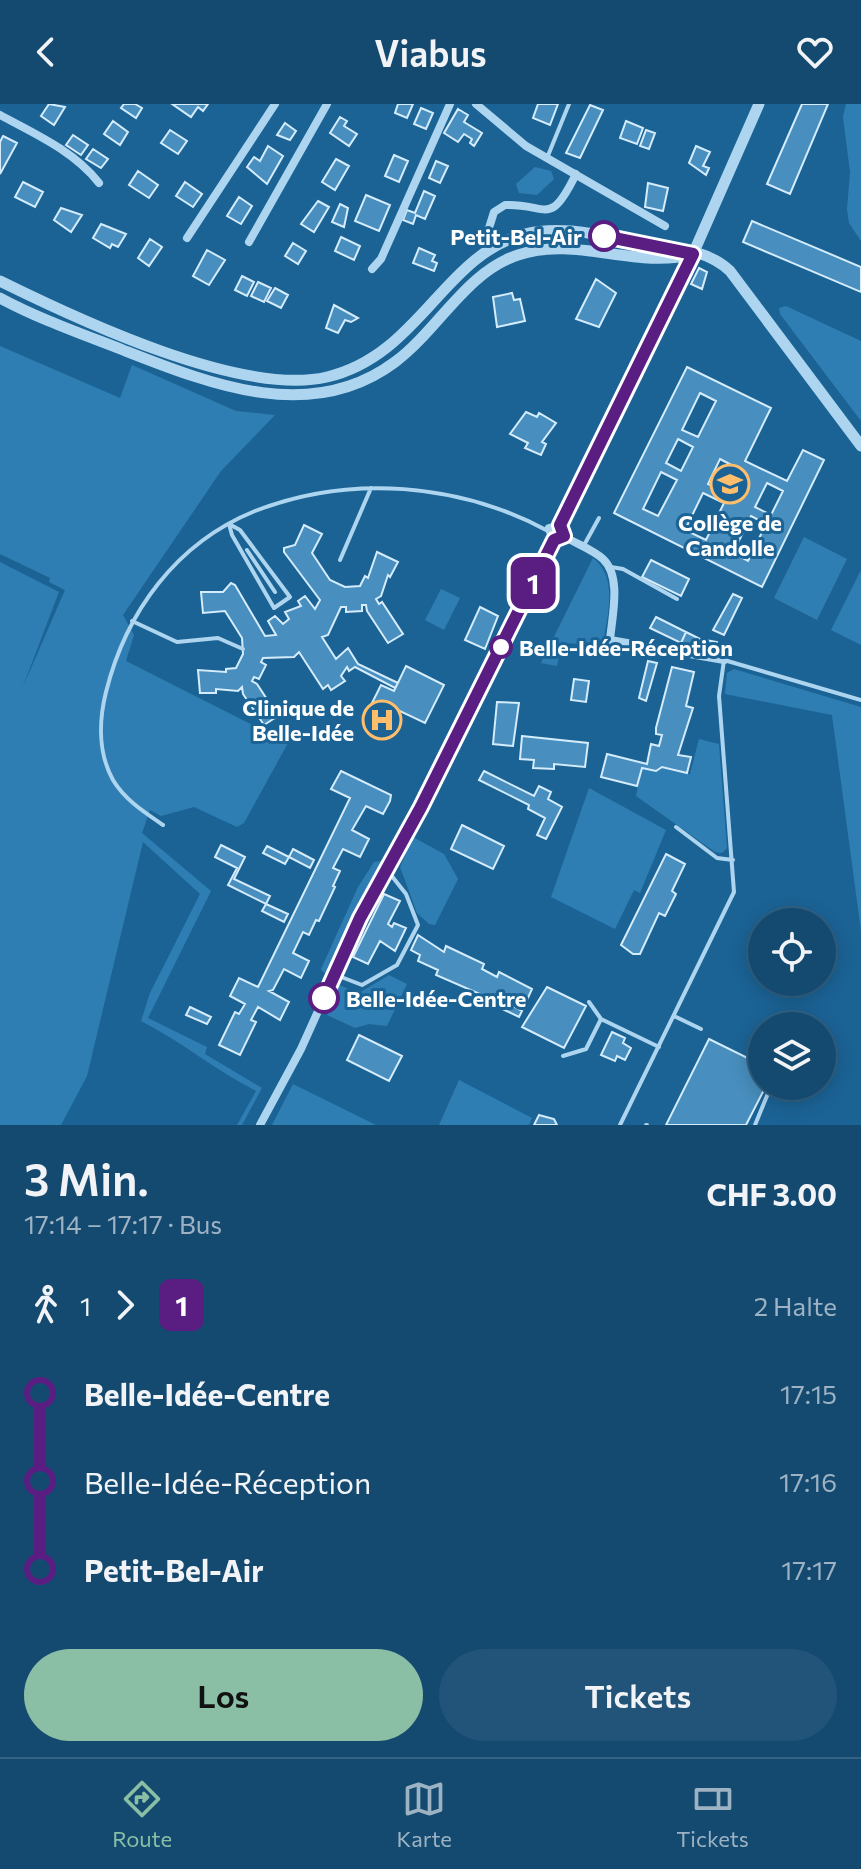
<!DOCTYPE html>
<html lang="de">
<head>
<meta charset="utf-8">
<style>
	:root { --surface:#144a70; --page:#215478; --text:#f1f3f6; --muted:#9db3c3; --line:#336283; --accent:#8abfa5 }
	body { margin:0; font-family:Commissioner,sans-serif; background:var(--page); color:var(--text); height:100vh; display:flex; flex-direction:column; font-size:30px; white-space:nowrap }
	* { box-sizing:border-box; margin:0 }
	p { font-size:26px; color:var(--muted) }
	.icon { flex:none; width:44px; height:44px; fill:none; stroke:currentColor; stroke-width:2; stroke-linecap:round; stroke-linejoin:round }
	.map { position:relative; height:1021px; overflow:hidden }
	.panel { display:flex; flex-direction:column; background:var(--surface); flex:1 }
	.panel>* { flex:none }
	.badge { padding:0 16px; border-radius:12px; font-size:28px; line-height:52px }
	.tools { position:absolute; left:748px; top:804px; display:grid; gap:16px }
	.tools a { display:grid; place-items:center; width:88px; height:88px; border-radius:50%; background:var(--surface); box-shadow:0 4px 20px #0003,0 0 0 2px var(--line); font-size:40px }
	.map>.badge { position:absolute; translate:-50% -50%; box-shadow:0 0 0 4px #fff }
	.legs { display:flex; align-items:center; gap:12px; height:88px; padding:0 24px; font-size:26px }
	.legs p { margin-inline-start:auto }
	.headline { display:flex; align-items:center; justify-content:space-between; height:136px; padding:0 24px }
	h1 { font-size:44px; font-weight:600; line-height:60px }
	.action { display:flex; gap:16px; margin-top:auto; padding:16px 24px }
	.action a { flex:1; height:92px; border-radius:48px; background:var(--accent); color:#111; font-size:32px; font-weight:600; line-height:92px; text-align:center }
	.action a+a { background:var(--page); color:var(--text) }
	ul { padding:0 24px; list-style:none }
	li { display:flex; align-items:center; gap:28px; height:88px; font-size:30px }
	li i { display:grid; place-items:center; width:12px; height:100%; margin:0 10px; background:currentColor }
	li i::after { content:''; width:20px; height:20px; margin:-10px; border:6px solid; border-radius:50%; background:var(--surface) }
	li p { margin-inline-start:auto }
	li:first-child i { background:linear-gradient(#0000 50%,currentColor 0) }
	li:last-child i { background:linear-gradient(currentColor 50%,#0000 0) }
	header { display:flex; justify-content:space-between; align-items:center; height:104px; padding:0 24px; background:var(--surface); font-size:36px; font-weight:600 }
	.menu { display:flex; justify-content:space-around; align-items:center; height:112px; border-top:2px solid var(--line); background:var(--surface); font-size:22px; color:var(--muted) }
	.menu a { display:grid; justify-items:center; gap:4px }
	.menu .active { color:var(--accent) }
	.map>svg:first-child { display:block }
	.green { fill:#2f7eb3 }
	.building { fill:#488ebe; stroke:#d4ecfb; stroke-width:2; fill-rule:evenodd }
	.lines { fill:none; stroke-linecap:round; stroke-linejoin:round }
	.service { stroke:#aed5ef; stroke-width:4 }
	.minor { stroke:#aed5ef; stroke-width:8 }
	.tertiary { stroke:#aed5ef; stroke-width:11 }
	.line-1-casing { stroke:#fff; stroke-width:18 }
	.line-1 { stroke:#5a1e82; stroke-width:12 }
	.stop-1-dot { fill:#fff; stroke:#5a1e82; stroke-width:4 }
	.labels { text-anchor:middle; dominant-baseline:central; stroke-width:6; stroke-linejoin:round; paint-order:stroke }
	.stop-label { font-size:22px; font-weight:bold; fill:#fff; stroke:#1b6395; text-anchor:start }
	.poi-label { font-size:22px; font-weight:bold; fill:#fff; stroke:#1b6395 }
</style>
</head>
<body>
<header><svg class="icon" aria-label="back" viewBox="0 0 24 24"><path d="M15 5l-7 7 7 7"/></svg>Viabus<svg class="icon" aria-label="heart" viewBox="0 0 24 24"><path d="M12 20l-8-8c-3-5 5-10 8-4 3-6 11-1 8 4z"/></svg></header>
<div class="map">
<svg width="861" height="1021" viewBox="0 0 861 1021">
	<rect width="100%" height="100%" fill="#1b6395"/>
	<path class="green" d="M846,0H861V137L849,119L847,105L850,68L843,13Z
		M535,63L551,67L554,75L537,91L519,89L516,80Z
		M786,202L861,237V317L780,210L779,204Z
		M0,242L120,294L132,261L236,307L275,311L221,367L123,511L134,531L126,557L288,639L244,719L237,723L194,703L161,712L150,706L142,729L211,787L148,914L207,943L205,950L262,984L242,1021H237L256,987C215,966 182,938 141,917L150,889L200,790L143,738L87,972L61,1021H0V458L59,488L22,585L65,486L49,478L50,474L0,450Z
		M804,433L847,455L817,516L774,494Z
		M593,454C619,474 607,512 603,541L562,539L557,562L541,559Z
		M861,466V541L831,526Z
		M441,485L460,494L444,526L425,516Z
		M734,565L861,603V827L832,611L725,590L727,569Z
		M699,635L719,640L727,744L722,749L715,748L636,692L642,664L656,667L662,663L690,670Z
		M589,684L666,726L640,789L634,786L615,825L551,793Z
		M413,733L444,750L458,775L435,821L429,820L417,809L400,763Z
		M382,757L326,869L323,868L321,865L358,783L374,758Z
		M389,871L407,880L387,922L369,920L355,924L327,911L339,881L359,889Z
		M459,976L532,1014L529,1021H439Z
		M293,980L376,1021H272Z"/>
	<path class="building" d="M49,0L65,3L54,21L41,12Z
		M124,0H135L142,4L136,14L121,4Z
		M172,0H208L203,7L198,3L191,13Z
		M398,0H413L407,14L395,9Z
		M538,0H558L550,21L533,14Z
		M802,0H828L790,90L767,80Z
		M590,1L603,6L580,54L566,49Z
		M421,4L433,9L426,25L414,20Z
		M458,5L468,11L464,18L482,29L474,42L470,39L472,35L464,30L458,38L444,29Z
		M340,13L347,17L344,22L357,30L349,42L330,29Z
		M113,17L128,28L120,41L104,30Z
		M626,17L643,24L637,40L620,34Z
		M285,19L296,27L290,36L277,31Z
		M170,26L187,37L178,50L161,39Z
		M646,26L655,29L649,45L640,42Z
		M73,31L88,41L81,51L66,41Z
		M3,32L17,39L0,70V38Z
		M268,42L283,52L267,80L247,63L254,53L260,57Z
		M696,42L710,48L703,62L709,64L706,71L689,59Z
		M93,45L108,55L101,64L86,55Z
		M394,51L408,57L399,78L385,72Z
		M336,55L349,62L335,86L322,78Z
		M436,57L448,62L440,79L429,74Z
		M138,67L158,81L149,94L129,81Z
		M23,78L43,88L35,103L15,93Z
		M185,78L202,90L193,103L176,92Z
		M648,79L668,84L663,107L645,103Z
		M424,87L435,92L425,115L416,111L413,120L403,116L407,106L415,109Z
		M366,91L390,101L379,127L355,117Z
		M239,93L252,102L241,120L227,112Z
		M318,97L329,103L314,128L301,120Z
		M340,100L348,104L344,123L332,118Z
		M61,104L82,111L71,128L54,116Z
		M752,117L861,163V188L743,138Z
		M101,120L126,130L118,143L112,140L110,144L93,134Z
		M341,133L360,142L354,156L335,147Z
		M150,135L162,143L149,162L138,154Z
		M293,139L306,147L298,160L285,152Z
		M419,144L435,151L432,157L437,159L434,167L413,159Z
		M207,146L225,156L209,181L193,172Z
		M699,164L707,168L702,185L691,180Z
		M242,172L254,178L247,192L235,186Z
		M596,175L616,189L599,223L576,215Z
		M258,178L271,184L264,198L251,192Z
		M275,184L288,191L281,204L267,197Z
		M512,189L514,196L520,195L525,217L497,223L493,193Z
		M334,201L358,214L351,218L345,216L338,229L326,224Z
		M687,263L771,304L745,357L787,377L803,346L824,356L762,483L614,409ZM700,289L716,297L698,333L682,326ZM678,335L693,343L681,367L666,359ZM720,355L741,366L728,390L708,380ZM661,368L677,376L658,412L643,405ZM767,379L783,387L771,411L755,403ZM703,389L724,399L706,436L685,426ZM751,412L766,420L748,457L733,449Z
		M526,308L537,313L539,309L556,319L542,338L546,340L541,351L525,344L528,339L510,330Z
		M304,421L322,430L312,449L330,476L345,483L360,482L365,472L368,474L377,448L398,458L390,473L388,471L381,492L376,495L379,500L382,498L403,530L388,539L367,507L366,501H362V507L346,508V503H341L328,531L322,533L336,555L348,544L358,560L398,579L395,584L355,563L349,567L347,563L341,572L345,577L331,586L328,581L323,585L299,548L294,553L263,554L261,558L266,561L259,575L254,573L252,577L257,580L278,612L264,621L243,590L242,583L238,587L216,585V589H200L198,566L226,568V565L236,564L243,550L242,534L225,507L203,509L201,488H223L231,479L235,481L265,532L276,531L268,517L275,512L283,520L289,515L285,508L301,502L298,497L305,492L315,505L320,496L284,448V444L295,441Z
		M651,456L689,475L681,492L642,473Z
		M733,490L742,494L724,531L713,526Z
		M480,503L498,512L485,545L465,536Z
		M656,513L686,528L681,539L650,524Z
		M686,528L700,535L696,543L681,539Z
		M700,535L717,538L715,548L696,543Z
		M648,557L657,559L646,597L639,594Z
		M406,562L444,581L425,619L400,607L394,619L368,607L381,581L394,587Z
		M672,563L694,568L686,602L693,604L678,651L691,653L687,669L662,663L656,667L642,664L637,682L601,673L607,650L647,660L651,640L659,642L662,631L656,630V624Z
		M574,575L589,577L586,598L571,596Z
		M497,598L519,599L513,642L493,640Z
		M522,632L588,639L585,663L554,660V665L533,664L534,656L520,655Z
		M341,667L391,691L390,697L383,710L366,702L352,726L369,735L360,753L343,745L333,764L340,767L333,782L335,783L319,817L316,816L309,831L303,828L293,849L309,857L301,874L284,865L273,886L269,887L289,898L280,916L258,903L251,916L256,918L240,951L219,941L235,908L239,910L245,900L230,892L239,874L258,883L260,879L350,694L331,685Z
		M484,667L534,692L539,682L551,688L548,695L562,703L546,735L537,731L545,714L528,705L529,701L479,676Z
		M462,721L504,742L493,765L451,745Z
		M221,741L245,753L234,775L270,792L266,800L228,781L237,764L215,753Z
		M267,742L289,753L285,760L263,749Z
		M293,745L314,756L310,764L289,753Z
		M666,750L685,760L672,787L676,790L665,812L659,809L640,850H633L621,841Z
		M384,790L400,797L388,820L392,823L394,819L406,824L395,847L380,837L368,860L353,853Z
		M266,800L288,810L284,818L262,807Z
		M418,831L444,848L446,842L484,860L482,865L497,873L499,868L532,885L526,898L519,894L515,903L522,907L519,913L494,901L496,897L436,871L438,866L418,857L420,851L411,846Z
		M547,883L586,902L564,944L522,923Z
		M190,903L211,913L207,920L186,911Z
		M612,928L625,934L623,939L631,944L625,956L617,952L615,957L601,951Z
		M359,931L402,952L389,977L347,956Z
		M709,935L762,961V982H766L746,1021H666Z
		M539,1011L554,1015L557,1021H534Z"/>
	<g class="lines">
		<path class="service" d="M547,54L569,0
			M229,420L240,426L290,493L274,504L232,431Z
			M583,443L599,414
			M247,446L275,488
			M340,456L371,384
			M611,463L623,465L677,495
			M132,517L177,538L218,534L243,545
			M163,721C144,708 125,696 113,676C98,649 99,616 106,588C126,508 176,439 255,407C350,370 459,379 548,427
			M676,723L717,754L733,756
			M336,871L362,881L397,861L418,821L406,790L387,766
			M589,898L601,915L659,943
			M674,912L701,925
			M563,952L586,945L601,915
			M620,1021L734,788L719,592L724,556L861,596
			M646,1021H647
			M755,1021L771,982"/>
		<path class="minor" d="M476,0L526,42L665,122
			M0,11C35,30 74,47 99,79
			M187,134L275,0
			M249,138L327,0
			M495,142L489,124L494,108L505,101C548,99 549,125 576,70
			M372,165L381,155L450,0
			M560,421L564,432L552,435L549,424L560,421L570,404L693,150
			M564,432C576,440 592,445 603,455C622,473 612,512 610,536L724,556
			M260,1021L301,945L360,814L409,727L554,436"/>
		<path class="tertiary" d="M693,150L759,0
			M0,177C79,216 242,293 327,273C420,251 443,151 525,130C560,121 599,131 633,137C666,143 705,143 730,167L861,342
			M0,194C39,215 82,230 123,246C210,280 311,321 395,258C438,226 466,168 518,151C575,131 636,166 693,150"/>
	</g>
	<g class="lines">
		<g class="line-1-casing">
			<path id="line-1" d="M324,894L360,814L421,703L554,436L564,432L560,421L693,150L604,132"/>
		</g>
		<use href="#line-1" class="line-1"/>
	</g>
	<defs>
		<g id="school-ring" transform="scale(2)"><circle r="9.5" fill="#1b6395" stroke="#ffbe6c" stroke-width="1.5"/><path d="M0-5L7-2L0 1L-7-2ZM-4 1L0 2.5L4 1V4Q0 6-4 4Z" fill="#ffbe6c"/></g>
		<g id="hospital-ring" transform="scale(2)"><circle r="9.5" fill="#1b6395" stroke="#ffbe6c" stroke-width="1.5"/><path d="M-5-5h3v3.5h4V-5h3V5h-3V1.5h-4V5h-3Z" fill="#ffbe6c"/></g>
	</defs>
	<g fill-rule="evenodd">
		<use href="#school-ring" x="730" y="380"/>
		<use href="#hospital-ring" x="382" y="616"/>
	</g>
	<g class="stop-1-dot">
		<circle cx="604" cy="132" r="14"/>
		<circle cx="501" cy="543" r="10"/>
		<circle cx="324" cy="894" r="14"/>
	</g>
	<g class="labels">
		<g class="stop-label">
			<text x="582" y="132" text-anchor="end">Petit-Bel-Air</text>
			<text x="519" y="543">Belle-Idée-Réception</text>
			<text x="346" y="894">Belle-Idée-Centre</text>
		</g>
		<g class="poi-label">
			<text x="730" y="418">Collège de<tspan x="730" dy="25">Candolle</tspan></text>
			<text x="354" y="603" text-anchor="end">Clinique de<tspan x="354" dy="25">Belle-Idée</tspan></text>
		</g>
	</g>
</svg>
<div class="tools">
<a><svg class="icon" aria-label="locate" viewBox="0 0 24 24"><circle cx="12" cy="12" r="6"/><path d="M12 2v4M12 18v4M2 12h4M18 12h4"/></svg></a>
<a><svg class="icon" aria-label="layers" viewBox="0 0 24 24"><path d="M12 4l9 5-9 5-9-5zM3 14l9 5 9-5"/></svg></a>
</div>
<b class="badge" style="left:533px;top:479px;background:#5a1e82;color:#fff">1</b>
</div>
<section class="panel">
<div class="headline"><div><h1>3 Min.</h1><p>17:14 – 17:17 · Bus</p></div><b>CHF 3.00</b></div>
<div class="legs"><svg class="icon" aria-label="walk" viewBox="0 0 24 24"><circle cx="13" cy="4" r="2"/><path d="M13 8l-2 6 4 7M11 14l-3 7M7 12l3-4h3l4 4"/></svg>1<svg class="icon" aria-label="forward" viewBox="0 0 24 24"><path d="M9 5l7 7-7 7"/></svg><b class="badge" style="background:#5a1e82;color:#fff">1</b><p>2 Halte</p></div>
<ul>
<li><i style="color:#5a1e82"></i><b>Belle-Idée-Centre</b><p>17:15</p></li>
<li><i style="color:#5a1e82"></i><span>Belle-Idée-Réception</span><p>17:16</p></li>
<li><i style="color:#5a1e82"></i><b>Petit-Bel-Air</b><p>17:17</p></li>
</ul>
<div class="action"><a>Los</a><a>Tickets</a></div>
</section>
<nav class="menu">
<a class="active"><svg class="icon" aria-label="directions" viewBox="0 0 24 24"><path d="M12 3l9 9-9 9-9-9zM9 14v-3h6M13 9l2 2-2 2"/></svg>Route</a>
<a><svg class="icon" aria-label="map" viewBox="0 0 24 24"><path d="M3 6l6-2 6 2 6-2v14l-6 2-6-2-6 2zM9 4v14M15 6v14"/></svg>Karte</a>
<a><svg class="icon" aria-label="tickets" viewBox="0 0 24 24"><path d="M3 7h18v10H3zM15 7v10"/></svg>Tickets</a>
</nav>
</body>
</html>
